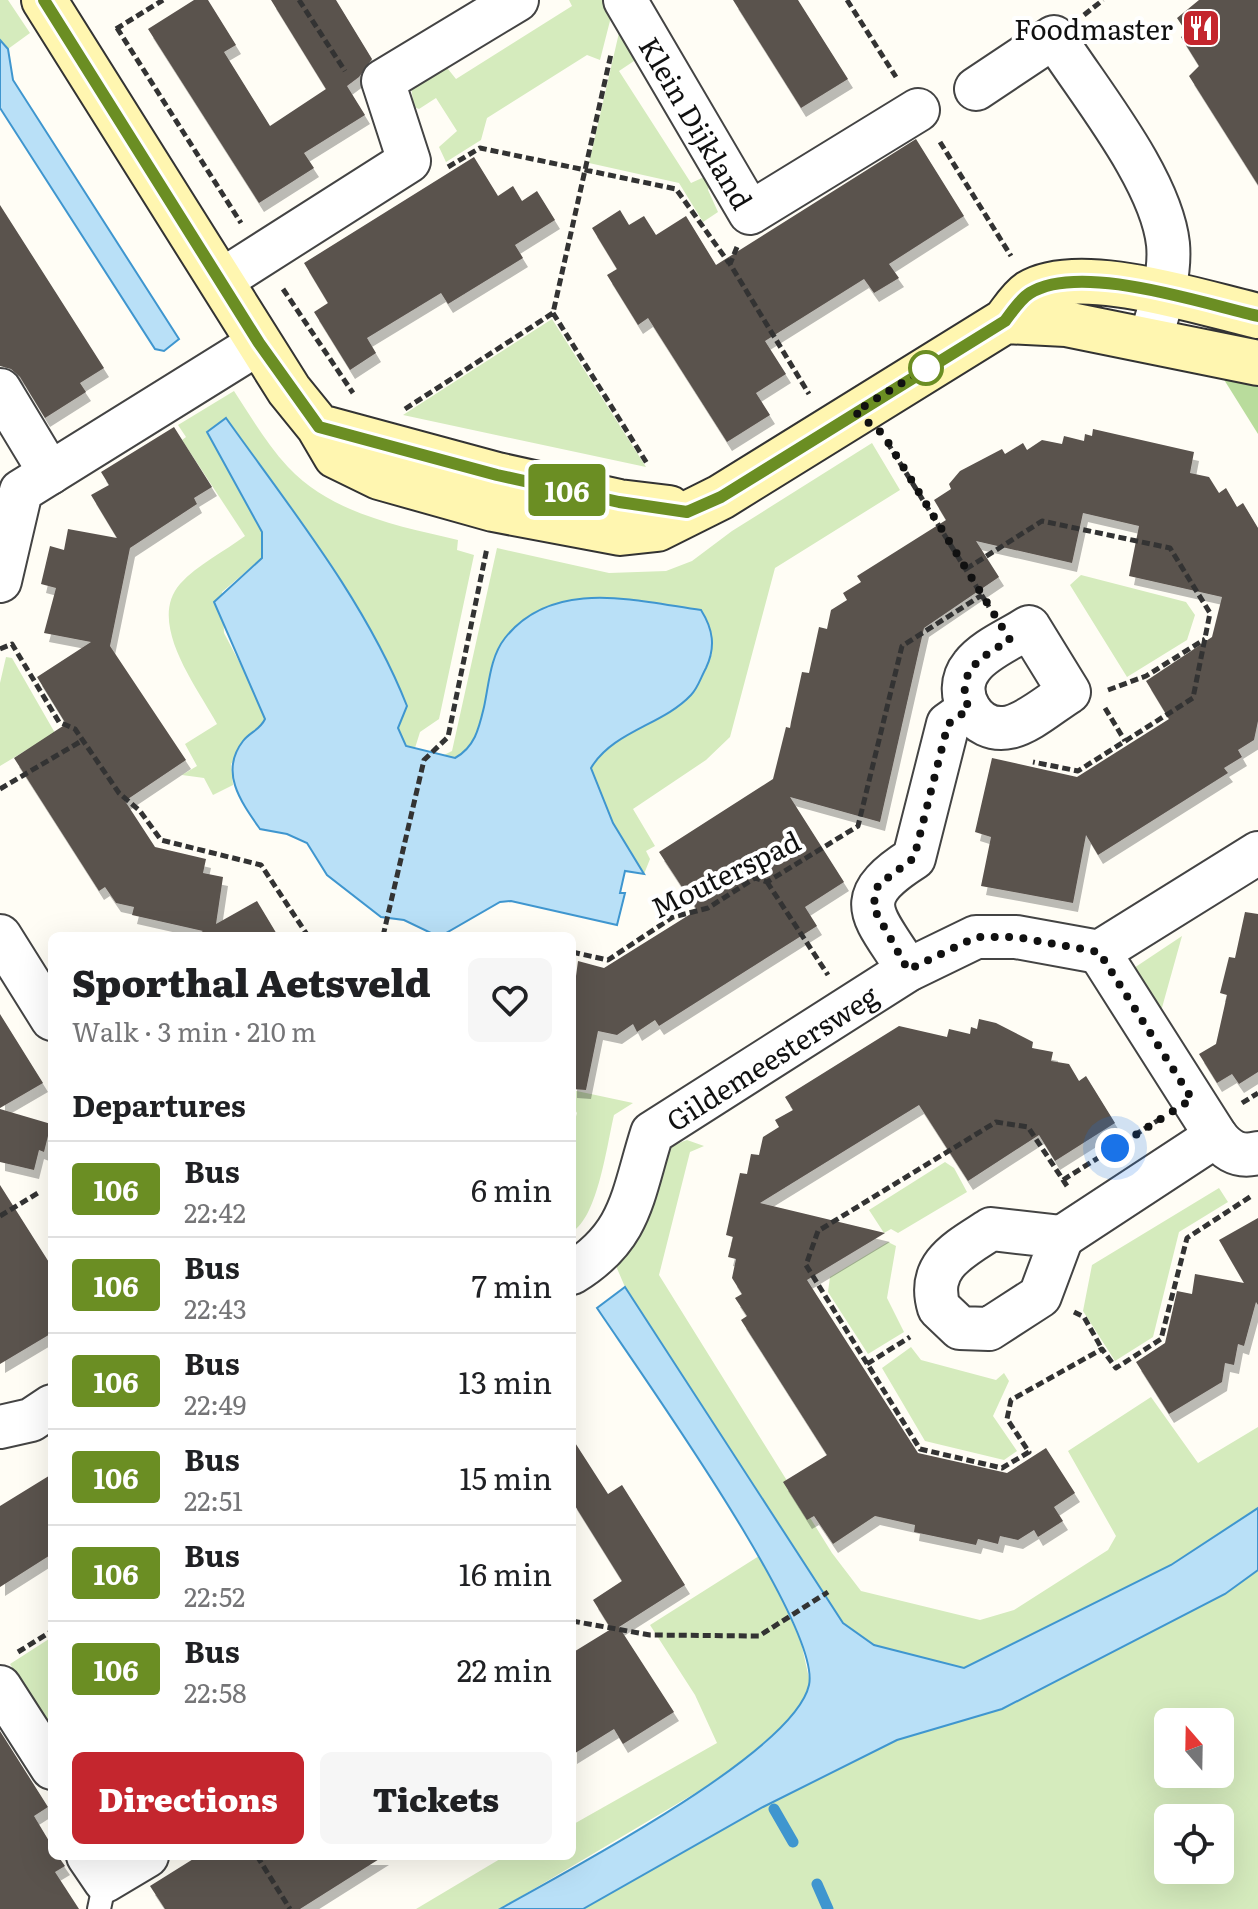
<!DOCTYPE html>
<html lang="en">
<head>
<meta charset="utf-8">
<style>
	:root { --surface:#fff; --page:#f6f6f6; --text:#202124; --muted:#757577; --line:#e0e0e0; --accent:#c4262e }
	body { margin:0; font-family:Literata,serif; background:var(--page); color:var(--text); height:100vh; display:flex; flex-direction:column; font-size:30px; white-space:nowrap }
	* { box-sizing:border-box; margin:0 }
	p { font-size:26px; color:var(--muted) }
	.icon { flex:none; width:44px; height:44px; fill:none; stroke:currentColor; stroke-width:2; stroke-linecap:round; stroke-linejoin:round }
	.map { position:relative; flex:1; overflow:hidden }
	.details { position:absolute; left:48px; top:932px; width:528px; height:928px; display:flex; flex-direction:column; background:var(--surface); border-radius:12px; box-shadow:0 8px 32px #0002 }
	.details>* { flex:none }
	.badge { padding:0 16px; border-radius:6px; font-size:28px; line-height:52px }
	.needle { width:52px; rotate:340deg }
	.tools { position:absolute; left:1154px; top:1708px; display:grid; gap:16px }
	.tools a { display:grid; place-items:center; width:80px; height:80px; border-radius:12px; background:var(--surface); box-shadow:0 8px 32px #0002; font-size:40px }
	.you { position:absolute; width:40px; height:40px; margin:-20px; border:6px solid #fff; border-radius:50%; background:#1a73e8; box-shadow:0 0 0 12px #1a73e833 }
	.map>.badge { position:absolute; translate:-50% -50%; box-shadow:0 0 0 4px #fff }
	h2 { padding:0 24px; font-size:30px; line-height:72px }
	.round { display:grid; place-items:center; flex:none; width:84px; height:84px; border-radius:12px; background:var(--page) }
	.headline { display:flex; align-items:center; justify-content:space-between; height:136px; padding:0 24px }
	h1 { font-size:38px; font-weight:800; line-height:60px }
	.primary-button { display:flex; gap:16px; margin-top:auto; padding:16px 24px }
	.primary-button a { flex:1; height:92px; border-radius:12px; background:var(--accent); color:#fff; font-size:32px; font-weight:800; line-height:92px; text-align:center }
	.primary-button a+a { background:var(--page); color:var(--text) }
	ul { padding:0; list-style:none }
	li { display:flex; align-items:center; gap:24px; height:96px; padding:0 24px; border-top:2px solid var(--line) }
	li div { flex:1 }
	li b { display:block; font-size:30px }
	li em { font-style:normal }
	li .badge { min-width:88px; font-weight:700; text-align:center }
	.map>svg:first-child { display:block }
	.green { fill:#d5ebbd; fill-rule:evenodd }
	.forest { fill:#b9dc9c }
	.water { fill:#b9e0f7; stroke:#3f96cf; stroke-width:2 }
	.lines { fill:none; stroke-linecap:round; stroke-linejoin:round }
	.stream { stroke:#3f96cf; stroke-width:11 }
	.building { fill:#5a524d; filter:url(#shadow) }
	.lane-casing { stroke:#444; stroke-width:26 }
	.street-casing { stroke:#444; stroke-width:46 }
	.secondary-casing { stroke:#333; stroke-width:48 }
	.path { stroke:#333; stroke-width:5; stroke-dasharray:8 4; stroke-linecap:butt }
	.lane { stroke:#fff; stroke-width:22 }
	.street { stroke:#fff; stroke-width:42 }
	.secondary { stroke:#fff6b0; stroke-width:44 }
	.line-casing { stroke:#fff; stroke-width:18 }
	.line { stroke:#6b8e23; stroke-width:12 }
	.walk { stroke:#111; stroke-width:8; stroke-dasharray:0 14.4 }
	.stop-dot { fill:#fff; stroke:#6b8e23; stroke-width:4 }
	.labels { text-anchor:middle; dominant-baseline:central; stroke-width:8; stroke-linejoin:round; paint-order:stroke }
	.poi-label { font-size:28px; fill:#111; stroke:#fff; text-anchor:end }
	.street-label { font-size:28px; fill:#111; stroke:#fff }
</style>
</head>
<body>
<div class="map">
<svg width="1258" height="1909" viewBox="0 0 1258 1909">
	<defs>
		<filter id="shadow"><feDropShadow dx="5" dy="9" stdDeviation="0" flood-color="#0004"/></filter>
	</defs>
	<rect width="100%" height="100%" fill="#fffdf5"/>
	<path class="green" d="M0,0H8L30,33L8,49L0,40Z
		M569,0H603L612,13L600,60L587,55L487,118L481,140L446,162L439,147L457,131L436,98L419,109L414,107L411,87L440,59L456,79L572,6Z
		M621,24L637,59L619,71L691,183L713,173L708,190L718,212L703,222L679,183L589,163Z
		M552,319L646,467L403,415Z
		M234,391C251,417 267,444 288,467C332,514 399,526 458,540L457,550L474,555L439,719L420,732L415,748L406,746L398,728L403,717L365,623L304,527L226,419L207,432L263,532L262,558L222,592L224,633L257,696L265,719L231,764L233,785L213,795L204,778L182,775L197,766L185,744L217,724C198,688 146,623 180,584C197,565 225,551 245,536L182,440L186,437L178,425Z
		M872,443L900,490L775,568L730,737L706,760L633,809L655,846L646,851L650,859L644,874L613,823L591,768C611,734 658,722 688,698C700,688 706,667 712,654L485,703C479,725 476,746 455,758L444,755L452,751L497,548L609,573L666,571L692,561L732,531Z
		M1081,575L1186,602L1195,615L1187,640L1127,677L1070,585Z
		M6,657L12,658L55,733L0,766V683Z
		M1182,936L1158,1022L1128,972Z
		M572,1090L633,1103L614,1115C607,1144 598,1217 572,1232V1131L577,1113L572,1105Z
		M687,1140L704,1146L690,1152L659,1275L832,1553L861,1591L980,1620L1014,1610L1108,1550L1116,1536L1068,1451L1151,1397L1198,1463L1258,1427V1508L1171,1565L964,1668L874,1645L843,1623L625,1287L616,1266C625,1253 639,1239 645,1224C659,1190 640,1156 687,1140Z
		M945,1162L954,1168L967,1192L898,1233L891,1229L884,1233L869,1210Z
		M1219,1188L1228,1202L1179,1232L1153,1337L1115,1361L1083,1311L1092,1265Z
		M888,1242L896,1246L887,1298L904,1332L868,1354L828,1292L830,1277Z
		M911,1347L921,1360L996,1380L1004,1373L1009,1381L993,1416L1017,1451L1004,1460L925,1441L882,1368Z
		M759,1556L777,1587L801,1642L810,1683L798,1712L729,1773L500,1909H416L505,1856H572V1825L717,1743L695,1695L650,1625Z
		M1258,1570V1909H583L763,1807L897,1740L1002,1709L1225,1594ZM1168,1722H1220V1774H1168ZM1168,1818H1220V1870H1168Z
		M52,1637V1736L10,1664Z"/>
	<path class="forest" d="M1218,370L1258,379V434Z"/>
	<path class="water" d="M0,40L8,49L13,80L179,339L164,351L155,349L0,108Z
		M226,418C291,509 366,602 407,706L398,728L406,746L455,758C475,747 479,728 484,707C489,684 490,657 505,638C553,577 637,601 701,610C713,629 716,647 706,668C701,677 698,688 691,695C663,725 613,731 591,768L613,823L644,874L625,871L620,893H625L617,925L511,901L500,902L446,933L435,935L404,920L381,917L327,875L307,843L287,834L260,829C241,802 219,772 243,741C250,732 260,730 265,719L214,602L262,558V532L207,432Z
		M625,1287L843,1623L874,1645L964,1668L1171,1565L1258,1508V1570L1225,1594L1002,1709L897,1740L763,1807L583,1909H500C565,1872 794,1753 809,1685C822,1626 637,1368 597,1308Z"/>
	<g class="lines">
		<path class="stream" d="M774,1809L793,1842
			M817,1884L828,1909"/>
	</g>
	<path class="building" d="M194,0H208L236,45L224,52L270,126L326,89L271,0H336L372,59L359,77L347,86L365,115L304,153L314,168L259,203L148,29Z
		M733,0H798L848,79L801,108Z
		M1199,0H1258V185L1189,76L1199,66L1181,37L1187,33L1177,18Z
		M916,139L964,216L889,264L899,278L874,293L864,279L765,341L786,374L756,393L770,415L727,442L648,318L638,325L607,275L617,269L592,228L620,210L629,225L644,216L656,235L686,216L716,265Z
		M474,157L498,196L513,186L522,201L537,191L555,220L515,245L523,258L448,304L441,293L367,338L376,353L350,370L314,312L328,303L304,263Z
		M0,205L104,368L80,383L86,392L45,418L20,377L11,369L0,366Z
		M174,427L212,487L194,498L197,504L130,548L110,646L186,760L125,801L155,847L206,859L203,873L223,877L216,924L257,901L278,936H194L203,931L132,915L134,907L116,903L105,887L99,891L14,758L66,724L37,677L91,642L44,633L56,588L41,584L50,546L64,550L68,529L117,538L91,495L109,485L101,472Z
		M1093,429L1194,452L1190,473L1209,477L1219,493L1226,488L1237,507L1243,503L1258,528V721L1254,740L1238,750L1242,757L1224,768L1228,773L1098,855L1086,835L1073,903L981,886L991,837L975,832L992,758L1077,777L1169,719L1146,681L1212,637L1222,597L1129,576L1139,526L1083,513L1072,563L976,541L999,577L924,628L880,822L790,797L844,882L805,907L817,926L659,1026L655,1020L637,1032L633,1024L617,1035L598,1031L586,1090L572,1089V975L576,976L578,961L604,968L697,910L659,852L773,779L786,727L790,728L791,722L802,672L809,673L819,627L827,629L831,610L847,600L843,593L861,582L857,576L946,520L934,500L951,489L949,484L960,471L1002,449L1005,454L1023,443L1027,450L1042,440L1062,444L1064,436L1084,441L1085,434L1092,436Z
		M1245,912L1258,914V1072L1239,1084L1232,1074L1217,1083L1199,1054L1216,1044L1227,995L1220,993L1229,957L1235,958Z
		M0,1014L43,1083L0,1108Z
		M979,1019L996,1023L1033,1042L1032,1048L1053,1052L1051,1061L1069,1064L1079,1081L1086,1076L1115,1123L1055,1161L1039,1135L968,1181L919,1105L760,1203L885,1233L807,1280L918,1453L1007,1473L1046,1448L1075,1493L1054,1507L1063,1521L1038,1537L1034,1530L1018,1540L1000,1536L998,1544L978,1539L976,1545L914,1532L915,1525L875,1516L833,1544L814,1516L807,1520L783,1482L827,1455L741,1320L747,1316L735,1298L742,1294L732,1278L736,1259L728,1257L733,1237L726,1235L740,1173L747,1174L751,1154L759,1155L763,1137L779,1127L775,1120L793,1110L785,1097L899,1026L947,1037L949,1029L970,1034L971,1027L977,1029Z
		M0,1109L51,1124L44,1152L39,1150L34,1170L0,1162Z
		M0,1185L52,1267V1333L0,1364Z
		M1258,1218V1305L1256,1302L1244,1346L1238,1344L1234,1365L1225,1363L1222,1382L1169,1414L1136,1362L1165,1343L1177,1291L1192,1294L1195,1274L1244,1283L1219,1240Z
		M572,1438L608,1494L622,1485L685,1585L619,1627L674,1712L623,1744L614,1729L572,1755V1653L611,1629L593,1600L622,1581L572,1501Z
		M52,1474V1554L0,1587V1506Z
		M0,1731L48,1807L34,1816L52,1846V1856H58L65,1866L55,1872L79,1909H0Z
		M198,1856H384L300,1909H165L150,1886Z"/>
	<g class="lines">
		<g class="lane-casing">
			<path id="lane" d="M99,1909L105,1881"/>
		</g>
		<g class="street-casing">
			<g id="street">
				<path id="s1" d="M625,0L750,213L918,110"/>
				<path d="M976,89L1054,37C1090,93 1161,179 1168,244C1171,276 1159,310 1150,340"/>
				<path d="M222,280L409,161L383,81L517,0"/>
				<path d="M0,390L50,473"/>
				<path d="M0,581L21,491L259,343"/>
				<path d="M1029,627L1069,692C1051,703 1030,722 1010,727C975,735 950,693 972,666C985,649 1011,639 1029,627Z"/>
				<path d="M0,936L52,1019"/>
				<path d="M1099,952L1216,1136C1227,1151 1240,1158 1258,1153"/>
				<path d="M908,970C874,915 848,900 914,858L948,724L969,709"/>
				<path d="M991,1229L1062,1237L1040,1296L989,1329L960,1328L939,1308C926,1265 959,1250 991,1229Z"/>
				<path d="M1062,1237L1216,1136"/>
				<path id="s2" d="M572,1273C632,1236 632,1196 652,1133L908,970L976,937H1016L1099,952L1258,853"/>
				<path d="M0,1427L31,1420L52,1406"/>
				<path d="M0,1687L52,1768"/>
				<path d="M88,1856L105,1881L147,1856"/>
			</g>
		</g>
		<g class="secondary-casing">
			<path id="secondary" d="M44,0L289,390L319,427L336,456L379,477L493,509L620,533L657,529L721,497L1005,321C1012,312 1020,299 1029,293C1079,262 1201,303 1258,316
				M1005,321L1066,324L1258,363
				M327,429L497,475L619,502L669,508"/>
		</g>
		<path class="path" d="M299,0L345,71
			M847,0L896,77
			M1084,15L1103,0
			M117,28L241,223
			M116,29L163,0
			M940,142L1011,256
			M448,167L480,148L676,189L729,263
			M737,247L730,264L809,394
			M283,289L353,393
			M553,313L648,465
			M405,409L553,313L611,54
			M887,442L989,607
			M966,569L1042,521L1170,548L1210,613L1193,698L1078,771L1033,762
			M0,649L12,644L59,722L75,729L119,793L140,811L161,840L261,865L308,936
			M1108,690L1146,676L1205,639
			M1105,708L1125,741
			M0,789L83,740
			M767,882L828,975
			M383,936L424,760L448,737L487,548
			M572,952L608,960L673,917L708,908L755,878L767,882L858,826L902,646L982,595
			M1242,1103L1258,1093
			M1063,1180L1160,1119
			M1067,1186L1028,1127L996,1122L818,1231L806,1265L920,1449L1002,1468L1029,1452L1007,1419L1011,1400L1102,1349L1116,1368L1161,1339L1187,1238L1253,1195
			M0,1216L38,1193
			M1074,1312L1084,1317L1102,1349
			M867,1364L910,1337
			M572,1621L650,1635L759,1636L828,1592
			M18,1652L52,1631
			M257,1856L290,1909"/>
		<use href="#lane" class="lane"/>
		<use href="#street" class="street"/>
		<use href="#secondary" class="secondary"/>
	</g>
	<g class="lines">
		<g class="line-casing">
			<path id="line" d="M44,0L259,343L319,427L497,475L619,502L687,512L721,497L1005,321C1012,312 1020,299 1030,293C1080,262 1201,303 1258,316"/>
		</g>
		<use href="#line" class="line"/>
		<path class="walk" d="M926,368L855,412L883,434L1010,640C981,657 954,672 969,709L948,724L914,858L878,885L873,907L908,970L976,937H1016L1099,952L1192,1099L1115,1148"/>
	</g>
	<defs>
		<g id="restaurant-square" transform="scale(2)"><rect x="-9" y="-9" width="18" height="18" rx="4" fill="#c4262e" stroke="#fff"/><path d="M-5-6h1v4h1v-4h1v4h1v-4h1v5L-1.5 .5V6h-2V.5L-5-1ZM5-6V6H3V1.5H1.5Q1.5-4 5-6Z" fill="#fff"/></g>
	</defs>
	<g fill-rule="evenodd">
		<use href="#restaurant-square" x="1201" y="28"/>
	</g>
	<circle class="stop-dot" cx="926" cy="368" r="16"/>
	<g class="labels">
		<g class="poi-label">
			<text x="1173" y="28">Foodmaster</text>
		</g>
		<g class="street-label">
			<text stroke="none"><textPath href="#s1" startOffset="142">Klein Dijkland</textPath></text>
			<text transform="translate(725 873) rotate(-26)">Mouterspad</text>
			<text stroke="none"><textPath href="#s2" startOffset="308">Gildemeestersweg</textPath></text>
		</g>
	</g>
</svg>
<div class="tools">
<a><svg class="needle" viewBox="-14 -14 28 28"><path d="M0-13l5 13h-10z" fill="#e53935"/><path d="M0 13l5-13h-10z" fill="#757577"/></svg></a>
<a><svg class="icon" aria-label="locate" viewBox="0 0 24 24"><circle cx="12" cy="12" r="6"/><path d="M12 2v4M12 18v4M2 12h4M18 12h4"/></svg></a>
</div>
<div class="you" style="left:1115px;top:1148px"></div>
<b class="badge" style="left:567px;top:490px;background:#6b8e23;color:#fff">106</b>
<section class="details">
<div class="headline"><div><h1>Sporthal Aetsveld</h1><p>Walk · 3 min · 210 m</p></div><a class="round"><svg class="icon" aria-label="heart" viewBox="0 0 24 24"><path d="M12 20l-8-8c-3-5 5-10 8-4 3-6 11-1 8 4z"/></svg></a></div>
<h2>Departures</h2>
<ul>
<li><span class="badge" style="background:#6b8e23;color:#fff">106</span><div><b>Bus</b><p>22:42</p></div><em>6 min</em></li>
<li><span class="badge" style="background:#6b8e23;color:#fff">106</span><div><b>Bus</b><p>22:43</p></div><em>7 min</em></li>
<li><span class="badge" style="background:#6b8e23;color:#fff">106</span><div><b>Bus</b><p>22:49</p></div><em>13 min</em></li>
<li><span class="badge" style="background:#6b8e23;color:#fff">106</span><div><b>Bus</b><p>22:51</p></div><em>15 min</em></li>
<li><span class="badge" style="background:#6b8e23;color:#fff">106</span><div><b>Bus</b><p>22:52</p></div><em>16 min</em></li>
<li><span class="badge" style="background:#6b8e23;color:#fff">106</span><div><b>Bus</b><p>22:58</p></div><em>22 min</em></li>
</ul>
<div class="primary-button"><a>Directions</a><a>Tickets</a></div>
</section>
</div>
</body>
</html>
